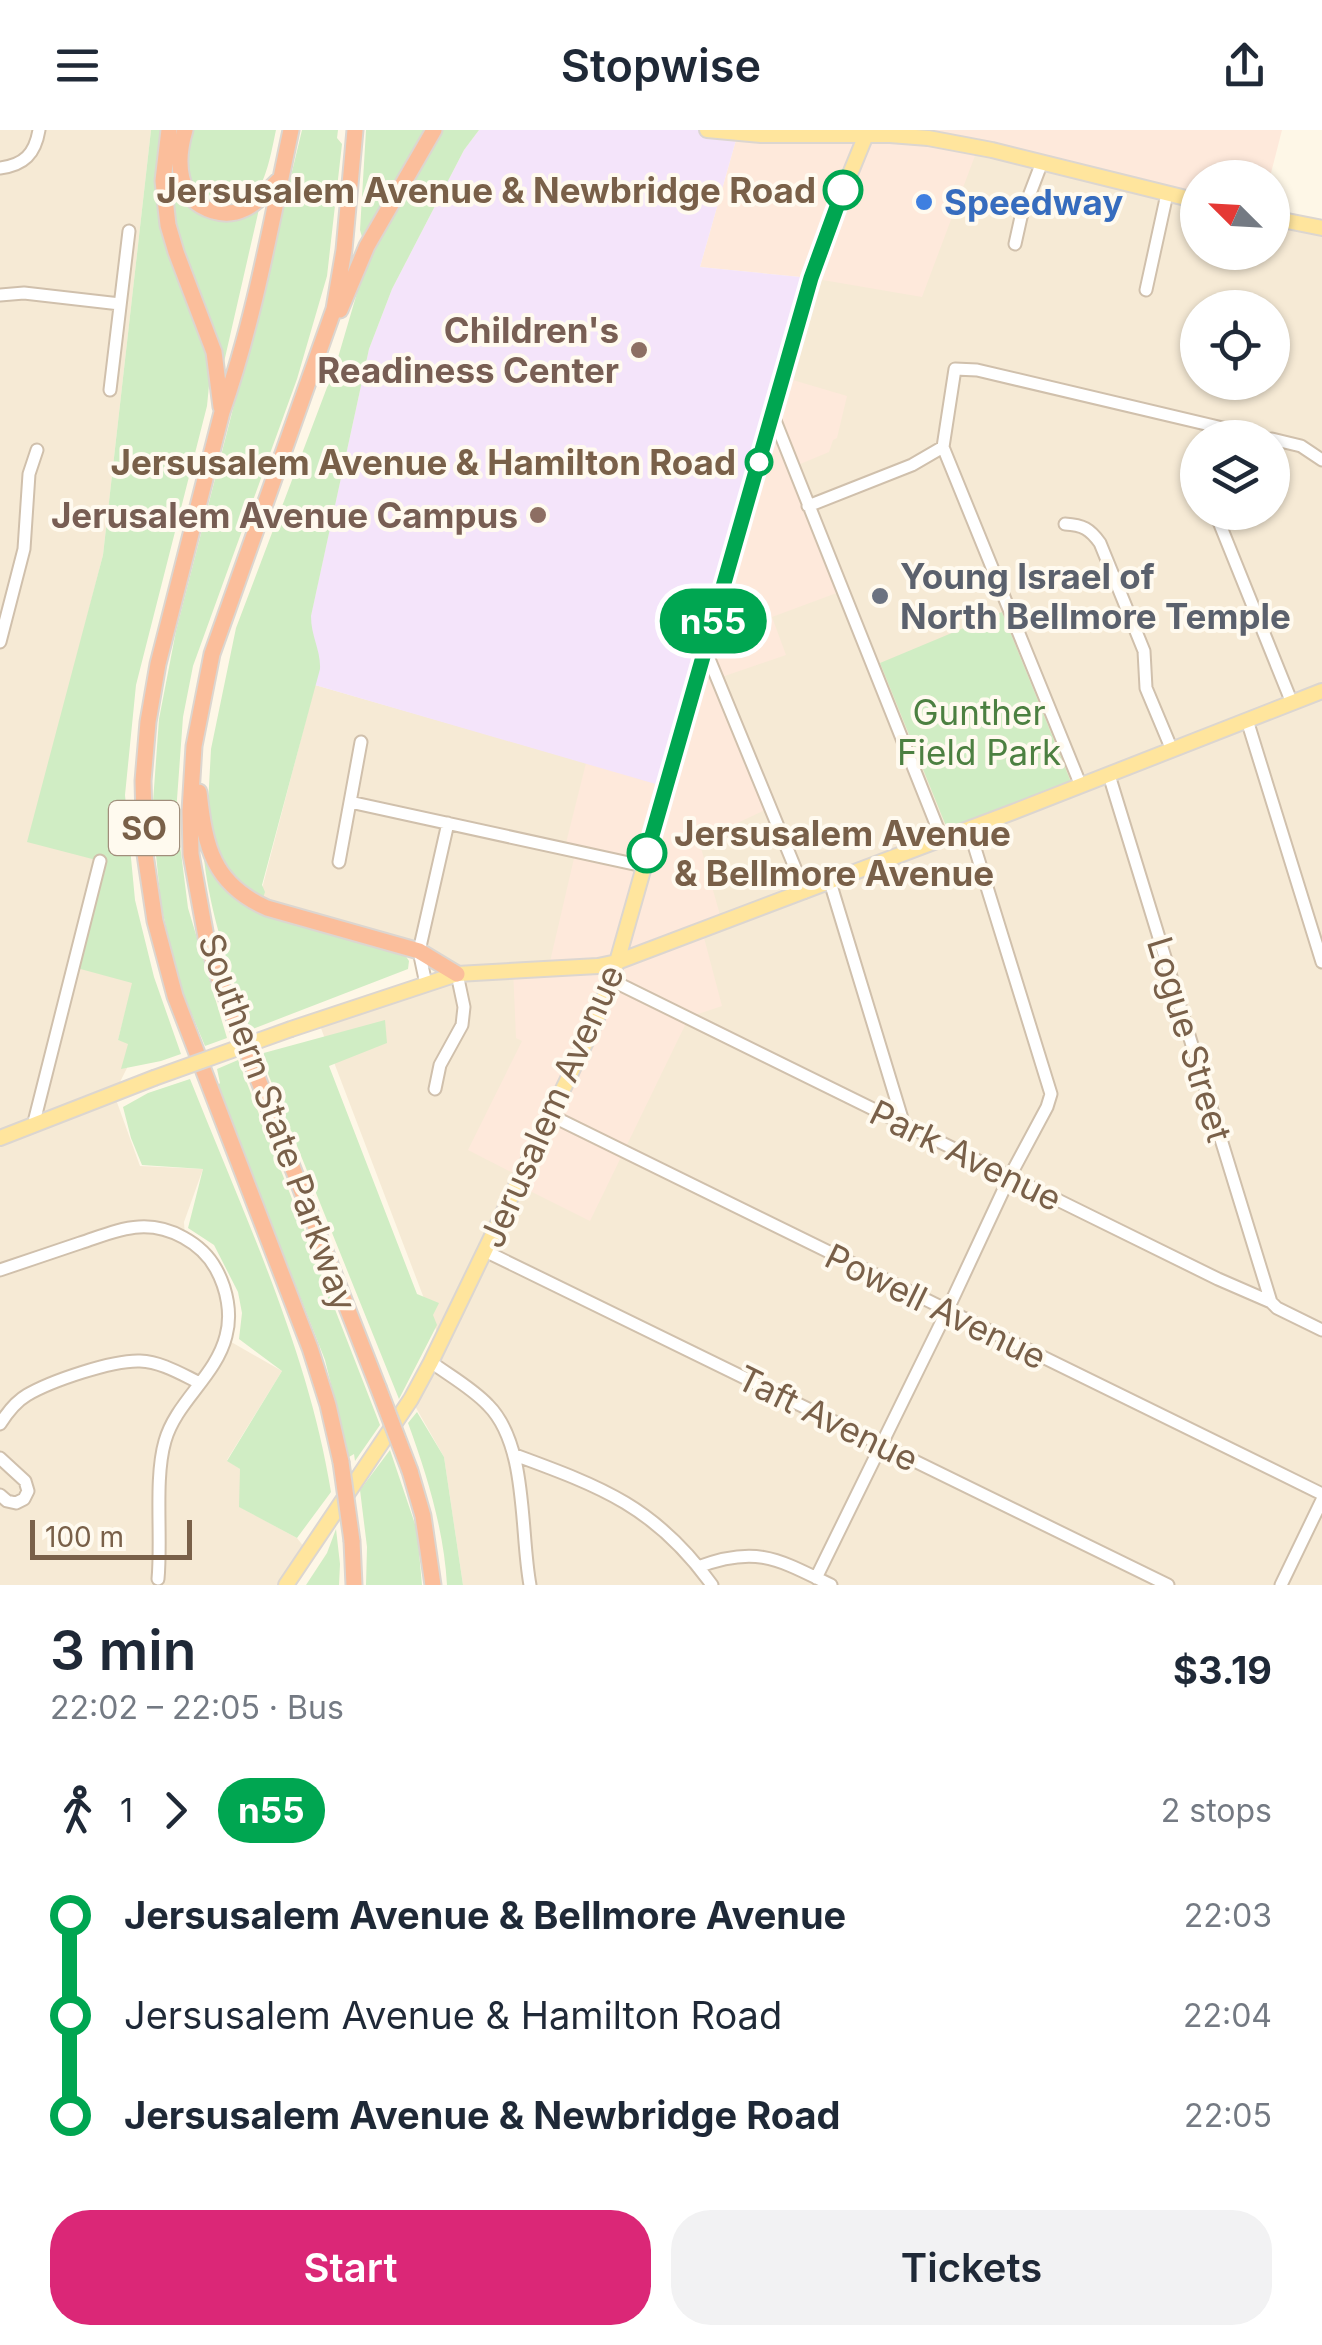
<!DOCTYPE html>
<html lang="en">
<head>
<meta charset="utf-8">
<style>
	:root { --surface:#fff; --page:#f2f2f3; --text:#1f2937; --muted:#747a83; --accent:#db2777 }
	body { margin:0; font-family:Inter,sans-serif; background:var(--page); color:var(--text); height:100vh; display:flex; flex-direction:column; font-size:38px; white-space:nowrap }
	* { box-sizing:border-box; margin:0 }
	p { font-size:32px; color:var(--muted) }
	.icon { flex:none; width:55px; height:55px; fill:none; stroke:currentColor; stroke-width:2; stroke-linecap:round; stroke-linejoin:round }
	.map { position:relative; height:1455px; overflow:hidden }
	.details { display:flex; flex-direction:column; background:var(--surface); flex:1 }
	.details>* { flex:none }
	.badge { padding:0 20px; border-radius:32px; font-size:35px; line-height:65px }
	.needle { width:65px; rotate:294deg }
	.controls { position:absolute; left:1180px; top:30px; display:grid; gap:20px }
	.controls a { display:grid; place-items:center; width:110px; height:110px; border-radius:50%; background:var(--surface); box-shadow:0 2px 8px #0004; font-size:50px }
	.scale { position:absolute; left:30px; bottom:25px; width:162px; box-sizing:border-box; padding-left:10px; border:5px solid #796049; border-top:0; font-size:28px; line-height:35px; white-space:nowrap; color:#796049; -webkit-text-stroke:8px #fffaef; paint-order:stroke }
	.map>.badge { position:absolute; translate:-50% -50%; box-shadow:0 0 0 5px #fff }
	.legs { display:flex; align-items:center; gap:15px; height:110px; padding:0 50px; font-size:32px }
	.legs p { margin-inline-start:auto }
	.summary { display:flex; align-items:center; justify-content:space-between; height:170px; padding:0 50px }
	h1 { font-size:55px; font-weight:600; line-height:75px }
	.primary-button { display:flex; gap:20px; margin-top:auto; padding:20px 50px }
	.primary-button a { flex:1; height:115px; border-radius:40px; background:var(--accent); color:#fff; font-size:40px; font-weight:600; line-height:115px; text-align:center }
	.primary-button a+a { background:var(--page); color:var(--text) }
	ul { padding:0 50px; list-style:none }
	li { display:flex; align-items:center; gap:35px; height:100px; font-size:38px }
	li i { display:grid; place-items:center; width:15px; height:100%; margin:0 12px; background:currentColor }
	li i::after { content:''; width:25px; height:25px; margin:-12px; border:8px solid; border-radius:50%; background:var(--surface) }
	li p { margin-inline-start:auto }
	li:first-child i { background:linear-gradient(#0000 50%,currentColor 0) }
	li:last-child i { background:linear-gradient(currentColor 50%,#0000 0) }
	header { display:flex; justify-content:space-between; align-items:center; height:130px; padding:0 50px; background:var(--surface); font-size:45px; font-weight:600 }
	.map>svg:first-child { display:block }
	.residential { fill:#f6ead5; fill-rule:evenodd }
	.commercial { fill:#fee9db }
	.education { fill:#f4e4fa }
	.green { fill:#d0edc4 }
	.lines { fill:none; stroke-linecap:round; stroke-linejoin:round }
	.minor-casing { stroke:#d0c0ac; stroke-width:15 }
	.major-casing { stroke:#dcd6d0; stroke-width:18 }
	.highway-casing { stroke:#dcd6d0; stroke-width:19 }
	.minor { stroke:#fff; stroke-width:11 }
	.major { stroke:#ffe59d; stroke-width:14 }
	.highway { stroke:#fbbe9b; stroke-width:15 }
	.major-bridge-casing { stroke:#dcd6d0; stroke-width:18; stroke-linecap:butt }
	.highway-bridge-casing { stroke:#dcd6d0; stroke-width:19; stroke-linecap:butt }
	.major-bridge { stroke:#ffe59d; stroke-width:14 }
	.highway-bridge { stroke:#fbbe9b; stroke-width:15 }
	.line-1-casing { stroke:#fff; stroke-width:22 }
	.line-1 { stroke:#00a651; stroke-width:15 }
	.stop-1-dot { fill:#fff; stroke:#00a651; stroke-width:5 }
	.shop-dot { fill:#3f7fe0; stroke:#fffaef; stroke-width:4 }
	.education-dot { fill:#8d6e63; stroke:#fffaef; stroke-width:4 }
	.worship-dot { fill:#6b7280; stroke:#fffaef; stroke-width:4 }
	.labels { text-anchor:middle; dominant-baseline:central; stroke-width:8; stroke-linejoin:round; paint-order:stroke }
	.shield { fill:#fffaef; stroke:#a18e7b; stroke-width:2.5 }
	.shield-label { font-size:32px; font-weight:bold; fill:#796049 }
	.stop-label { font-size:35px; font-weight:bold; fill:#796049; stroke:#fffaef; text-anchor:end }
	.shop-label { font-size:35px; font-weight:bold; fill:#366cbe; stroke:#fffaef; text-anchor:start }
	.education-label { font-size:35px; font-weight:bold; fill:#785e54; stroke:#fffaef; text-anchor:end }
	.worship-label { font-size:35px; font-weight:bold; fill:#5b616d; stroke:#fffaef; text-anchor:start }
	.park-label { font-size:35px; fill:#4c8041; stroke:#fffaef }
	.street-label { font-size:35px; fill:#796049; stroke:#fffaef }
</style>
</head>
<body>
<header><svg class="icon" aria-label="menu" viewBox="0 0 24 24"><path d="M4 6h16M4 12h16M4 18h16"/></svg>Stopwise<svg class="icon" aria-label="share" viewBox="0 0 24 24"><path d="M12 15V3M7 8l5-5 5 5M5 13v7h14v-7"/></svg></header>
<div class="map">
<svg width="1322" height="1455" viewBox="0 0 1322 1455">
	<rect width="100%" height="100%" fill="#fef7e7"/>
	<path class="residential" d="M0,0H151L103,425L78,522L100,731L133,853L118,910L128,913L127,938L114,964L140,1036L203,1039L184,1092L185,1109L221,1148L226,1209L282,1241L227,1330L240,1339V1377L297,1408L308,1422L286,1455H0Z
		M979,15L1197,68L1198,122H1272L1273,86L1322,96V1455H463L444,1327L411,1269L441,1213L319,893L455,845L419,821L258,774L315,555L666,656L811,148ZM1198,178H1272V252H1198ZM1198,308H1272V382H1198Z"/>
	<path class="commercial" d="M790,0H1282L1270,47L1198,48L1197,68L979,15L922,167L811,148L700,137L738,3Z
		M786,248L847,266L837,308L833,310L829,322L793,337L842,461L772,487L786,525L716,549L767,679L699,711L722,792L702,800L722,876L689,887L590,1091L520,1056L523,1048L468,1020L522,911L516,908L513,838L549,836L575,724L564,721L586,633L667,657Z"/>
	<path class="education" d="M479,0H707L738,3L700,137L811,148L666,657L315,555L303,522L369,219L392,159L464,20Z"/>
	<path class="green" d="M151,0H163L157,45L158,76L165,110L211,235L207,276L136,555L125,665L135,770L154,847L181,924L161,931L121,939L128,914L118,910L132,853L73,837L100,731L27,712L103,425Z
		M173,0H179C158,60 197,111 259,79L222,241L176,111L169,75Z
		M190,0H276C270,27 263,85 223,77C213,76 203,69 193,66L184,47Z
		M302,0H338L337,8L342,14L327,146L297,249L193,536L183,587L176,683L188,778L227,908L205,916L177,849L161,774L152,686L159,589L176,501L265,154Z
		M366,0H428L362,107L360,100Z
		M440,0H479L464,20L392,159L369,219L311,486C311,507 321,520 320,539L262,755L265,762L263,768L239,753L218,730L208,675L211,619L236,498L337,231L364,139L386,92Z
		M1002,482L1071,652L948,701L880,533Z
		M204,729H207L252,778L396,820L405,825L409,831L408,839L250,900C231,843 211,789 204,729Z
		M385,890L387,913L329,936L417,1164L439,1173L433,1185L437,1195L399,1269L260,924Z
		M238,930L380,1295L355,1331L354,1324L349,1327L325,1230L217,956L220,953L217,939Z
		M190,949C243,1083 308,1219 331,1362L297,1408L239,1377L240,1339L227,1331L282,1241L239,1209L242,1183L238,1162L214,1115L188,1098L203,1039L142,1035L131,1008L123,977L148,963Z
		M417,1282L444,1327L463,1455H447C444,1400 427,1345 408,1293Z
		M390,1320L417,1400L422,1455H366L367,1417L360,1360Z
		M336,1399L340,1434L339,1455H306L327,1423Z"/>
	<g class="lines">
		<g class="minor-casing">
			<path id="minor" d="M0,38C24,35 35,24 39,0
				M1015,114L1021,87L1042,32
				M1146,160L1167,64
				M0,165L24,163L120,174
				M110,260L129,101
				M772,283L942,709
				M1272,309L1301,316L1322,330
				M808,376L912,335L943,317
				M1215,382L1292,573
				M1065,394C1083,395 1090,399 1100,413L1144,521L1146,558L1172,620
				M0,512L24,419L29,344L37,320
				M705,519L805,762
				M1247,590L1322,832
				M1109,645L1271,1172
				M1081,656L943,317L955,239L977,240L1265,308
				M350,672L643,736
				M339,732L361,612
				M830,752L904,995
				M611,850L1218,1149L1271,1172L1277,1178L1322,1200
				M426,854L419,821L448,693
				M435,959L440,935L462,895L464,877L457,844
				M552,986L1322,1364
				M33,996L100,731
				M487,1122L1168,1455
				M0,1140C27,1131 53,1122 80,1113C99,1107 119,1098 139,1097C169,1095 202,1113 216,1139C227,1159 232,1184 226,1206C216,1246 176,1272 165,1311C154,1349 162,1407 158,1449
				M431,1232C450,1246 472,1258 488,1275C528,1315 520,1402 530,1455
				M0,1294C7,1283 15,1272 27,1265C51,1251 112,1230 140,1231C162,1232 181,1244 200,1253
				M515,1325C602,1357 656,1377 712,1455
				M0,1328L25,1351L28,1361L24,1369L16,1373L7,1371L0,1365
				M698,1437C756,1415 778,1429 831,1455
				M816,1448L947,1181L1010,1046L1047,977L1051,964L969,699
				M1281,1455L1322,1370"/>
		</g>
		<g class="major-casing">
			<path id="major" d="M707,0L761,5H890L928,8L992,20L1198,71
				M1272,88L1322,98
				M291,899L457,844L598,836L617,832L1013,682L1322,561
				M0,1008L154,948
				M286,1455L411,1269L431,1232L596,891L617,832L811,148L825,105L868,0"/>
		</g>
		<g class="highway-casing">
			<path id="highway" d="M169,0L163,51L168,95L176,122L214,222L221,277
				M185,0C176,30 176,70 213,81C223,84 234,84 244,79C258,73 270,58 281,48
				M291,0C271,94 254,191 222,282L158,534L148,592L143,651L145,724L155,791L175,866L310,1218L328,1275L341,1332
				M355,0L344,120L334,179L212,524L194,616L190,681L191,724L206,807L219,849L378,1257
				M340,180L367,116L434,0
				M199,662C205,717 213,754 267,778L419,821L457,844
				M410,1341L423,1386L433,1455
				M352,1411L354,1455"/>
		</g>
		<use href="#minor" class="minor"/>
		<use href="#major" class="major"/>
		<use href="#highway" class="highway"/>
		<g class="major-bridge-casing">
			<path id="major-bridge" d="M154,948L291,899"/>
		</g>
		<g class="highway-bridge-casing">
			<path id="highway-bridge" d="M378,1257L410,1341
				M341,1332L352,1411"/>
		</g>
		<use href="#major-bridge" class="major-bridge"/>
		<use href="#highway-bridge" class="highway-bridge"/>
	</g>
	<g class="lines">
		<g class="line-1-casing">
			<path id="line-1" d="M647,723L811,148L843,60"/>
		</g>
		<use href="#line-1" class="line-1"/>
	</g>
	<g class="stop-1-dot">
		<circle cx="843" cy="60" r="18"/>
		<circle cx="759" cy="332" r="12"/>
		<circle cx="647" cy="723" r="18"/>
	</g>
	<circle class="shop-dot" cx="924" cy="72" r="10"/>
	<g class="education-dot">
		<circle cx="639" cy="220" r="10"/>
		<circle cx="538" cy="385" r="10"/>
	</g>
	<circle class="worship-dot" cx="880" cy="466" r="10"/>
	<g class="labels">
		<rect class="shield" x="109" y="671" width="70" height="54" rx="8"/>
		<g class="shield-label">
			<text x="144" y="698">SO</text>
		</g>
		<g class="stop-label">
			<text x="816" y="60">Jersusalem Avenue &amp; Newbridge Road</text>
			<text x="736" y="332">Jersusalem Avenue &amp; Hamilton Road</text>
			<text x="674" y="703" text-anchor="start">Jersusalem Avenue<tspan x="674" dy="40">&amp; Bellmore Avenue</tspan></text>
		</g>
		<g class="shop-label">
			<text x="944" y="72">Speedway</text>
		</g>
		<g class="education-label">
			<text x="619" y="200">Children's<tspan x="619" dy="40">Readiness Center</tspan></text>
			<text x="518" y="385">Jerusalem Avenue Campus</text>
		</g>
		<g class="worship-label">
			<text x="900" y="446">Young Israel of<tspan x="900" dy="40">North Bellmore Temple</tspan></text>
		</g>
		<g class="park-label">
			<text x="979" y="582">Gunther<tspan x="979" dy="40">Field Park</tspan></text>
		</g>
		<g class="street-label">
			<text transform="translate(1190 909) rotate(73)">Logue Street</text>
			<text transform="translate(551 976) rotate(-66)">Jerusalem Avenue</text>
			<text transform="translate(278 992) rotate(70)">Southern State Parkway</text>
			<text transform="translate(966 1025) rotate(26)">Park Avenue</text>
			<text transform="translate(936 1176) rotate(26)">Powell Avenue</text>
			<text transform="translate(828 1288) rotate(26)">Taft Avenue</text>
		</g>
	</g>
</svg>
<div class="controls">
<a><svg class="needle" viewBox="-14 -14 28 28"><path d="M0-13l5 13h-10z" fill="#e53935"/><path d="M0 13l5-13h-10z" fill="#747a83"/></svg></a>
<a><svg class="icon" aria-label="locate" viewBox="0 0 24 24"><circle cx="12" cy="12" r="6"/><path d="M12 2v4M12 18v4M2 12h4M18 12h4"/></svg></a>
<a><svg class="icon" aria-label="layers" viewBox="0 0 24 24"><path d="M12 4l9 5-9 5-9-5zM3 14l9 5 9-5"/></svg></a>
</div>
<div class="scale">100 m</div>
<b class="badge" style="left:713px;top:491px;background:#00a651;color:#fff">n55</b>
</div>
<section class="details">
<div class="summary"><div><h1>3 min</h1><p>22:02 – 22:05 · Bus</p></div><b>$3.19</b></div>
<div class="legs"><svg class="icon" aria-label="walk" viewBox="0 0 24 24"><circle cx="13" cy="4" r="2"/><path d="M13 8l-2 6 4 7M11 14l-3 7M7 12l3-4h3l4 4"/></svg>1<svg class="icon" aria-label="forward" viewBox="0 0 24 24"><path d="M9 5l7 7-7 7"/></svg><b class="badge" style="background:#00a651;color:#fff">n55</b><p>2 stops</p></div>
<ul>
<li><i style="color:#00a651"></i><b>Jersusalem Avenue &amp; Bellmore Avenue</b><p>22:03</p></li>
<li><i style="color:#00a651"></i><span>Jersusalem Avenue &amp; Hamilton Road</span><p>22:04</p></li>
<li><i style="color:#00a651"></i><b>Jersusalem Avenue &amp; Newbridge Road</b><p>22:05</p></li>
</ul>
<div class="primary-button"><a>Start</a><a>Tickets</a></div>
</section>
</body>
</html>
